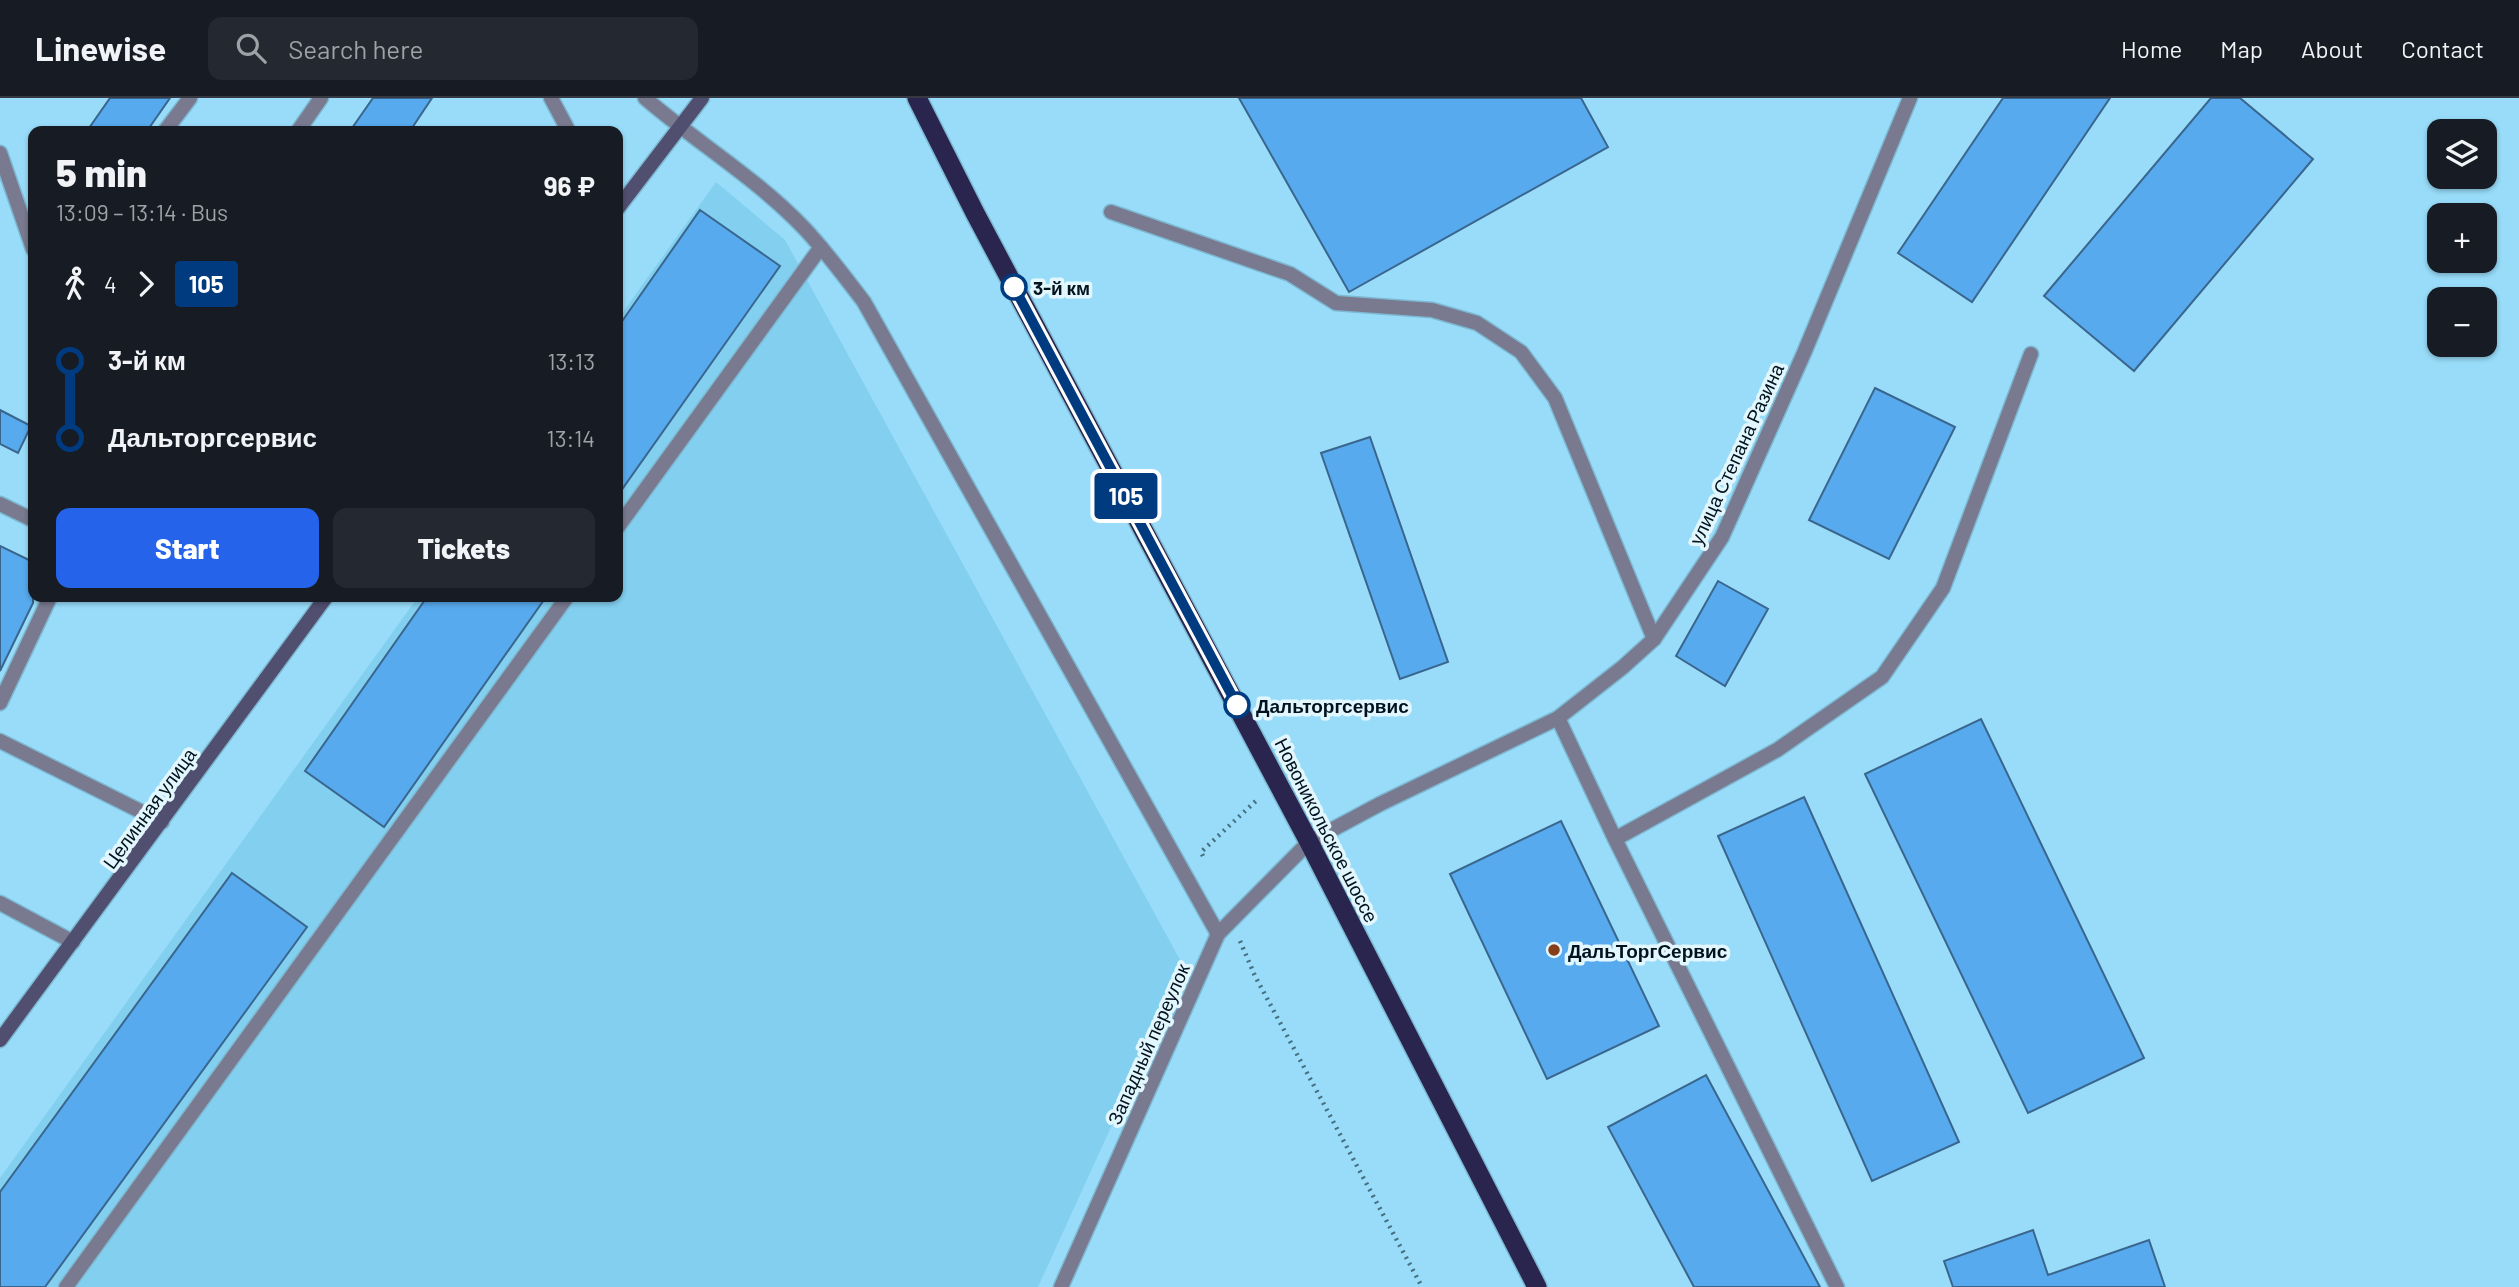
<!DOCTYPE html>
<html lang="en">
<head>
<meta charset="utf-8">
<style>
	:root { --surface:#171b24; --page:#242831; --text:#f1f3f6; --muted:#9ea1a6; --line:#363941; --accent:#2563eb }
	body { margin:0; font-family:Barlow,sans-serif; background:var(--page); color:var(--text); height:100vh; display:flex; flex-direction:column; font-size:26px; white-space:nowrap }
	* { box-sizing:border-box; margin:0 }
	p { font-size:23px; color:var(--muted) }
	.icon { flex:none; width:38px; height:38px; fill:none; stroke:currentColor; stroke-width:2; stroke-linecap:round; stroke-linejoin:round }
	.map { position:relative; flex:1; overflow:hidden }
	.drawer { position:absolute; left:28px; top:28px; width:595px; height:476px; display:flex; flex-direction:column; background:var(--surface); border-radius:14px; box-shadow:0 2px 5px #0004 }
	.drawer>* { flex:none }
	.badge { padding:0 14px; border-radius:5px; font-size:24px; line-height:46px }
	.tools { position:absolute; left:2427px; top:21px; display:grid; gap:14px }
	.tools a { display:grid; place-items:center; width:70px; height:70px; border-radius:14px; background:var(--surface); box-shadow:0 2px 5px #0004; font-size:35px }
	.map>.badge { position:absolute; translate:-50% -50%; box-shadow:0 0 0 4px #fff }
	.legs { display:flex; align-items:center; gap:10px; height:77px; padding:0 28px; font-size:23px }
	.legs p { margin-inline-start:auto }
	.summary { display:flex; align-items:center; justify-content:space-between; height:119px; padding:0 28px }
	h1 { font-size:38px; font-weight:800; line-height:52px }
	.primary-button { display:flex; gap:14px; margin-top:auto; padding:14px 28px }
	.primary-button a { flex:1; height:80px; border-radius:14px; background:var(--accent); color:#fff; font-size:28px; font-weight:800; line-height:80px; text-align:center }
	.primary-button a+a { background:var(--page); color:var(--text) }
	ul { padding:0 28px; list-style:none }
	li { display:flex; align-items:center; gap:24px; height:77px; font-size:26px }
	li i { display:grid; place-items:center; width:10px; height:100%; margin:0 9px; background:currentColor }
	li i::after { content:''; width:18px; height:18px; margin:-9px; border:5px solid; border-radius:50%; background:var(--surface) }
	li p { margin-inline-start:auto }
	li:first-child i { background:linear-gradient(#0000 50%,currentColor 0) }
	li:last-child i { background:linear-gradient(currentColor 50%,#0000 0) }
	header { display:flex; align-items:center; gap:42px; box-sizing:border-box; height:98px; padding:0 35px; background:var(--surface); border-bottom:2px solid var(--line) }
	header strong { font-size:33px }
	nav { display:flex; gap:38px; margin-inline-start:auto; font-size:24px }
	.search { width:490px; height:63px; background:var(--page); display:flex; align-items:center; gap:18px; box-sizing:border-box; padding:0 24px; border-radius:14px; color:var(--muted); font-size:26px }
	.map>svg:first-child { display:block }
	.built { fill:#82cfef }
	.building { fill:#57aaee; stroke:#3a668d; stroke-width:2 }
	.lines { fill:none; stroke-linecap:round; stroke-linejoin:round }
	.service-casing { stroke:#7db8d1; stroke-width:17 }
	.minor-casing { stroke:#7db8d1; stroke-width:17 }
	.tertiary-casing { stroke:#7db8d1; stroke-width:17 }
	.secondary-casing { stroke:#7db8d1; stroke-width:17 }
	.trunk-casing { stroke:#7db8d1; stroke-width:22 }
	.path { stroke:#466f81; stroke-width:4.5; stroke-dasharray:2 5; stroke-linecap:butt }
	.service { stroke:#797990; stroke-width:14 }
	.minor { stroke:#797990; stroke-width:14 }
	.tertiary { stroke:#797990; stroke-width:14 }
	.secondary { stroke:#514f70; stroke-width:14 }
	.trunk { stroke:#2a254e; stroke-width:19 }
	.line-1-casing { stroke:#fff; stroke-width:16 }
	.line-1 { stroke:#003b80; stroke-width:10 }
	.stop-1-dot { fill:#fff; stroke:#003b80; stroke-width:3.5 }
	.poi-dot { fill:#853f19; stroke:#e2f6fe; stroke-width:2.5 }
	.labels { text-anchor:middle; dominant-baseline:central; stroke-width:7; stroke-linejoin:round; paint-order:stroke }
	.stop-label { font-size:19px; font-weight:bold; fill:#00121c; stroke:#e2f6fe; text-anchor:start }
	.street-label { font-size:19px; fill:#00121c; stroke:#e2f6fe }
	.poi-label { font-size:19px; font-weight:bold; fill:#00121c; stroke:#e2f6fe; text-anchor:start }
</style>
</head>
<body>
<header>
<strong>Linewise</strong>
<div class="search"><svg class="icon" aria-label="search" viewBox="0 0 24 24"><circle cx="10" cy="10" r="6"/><path d="M15 15l6 6"/></svg>Search here</div>
<nav><a>Home</a><a>Map</a><a>About</a><a>Contact</a></nav>
</header>
<div class="map">
<svg width="2519" height="1189" viewBox="0 0 2519 1189">
	<rect width="100%" height="100%" fill="#98dcf9"/>
	<path class="built" d="M716,84L785,142L1184,869L1038,1189H0V1080L418,499H618V221Z"/>
	<path class="building" d="M110,0H170L147,33H87Z
		M373,0H432L410,33H350Z
		M1239,0H1581L1608,49L1349,194Z
		M2003,0H2110L1972,204L1898,155Z
		M2211,0H2240L2313,61L2134,273L2044,198Z
		M700,112L780,168L618,397V229Z
		M1875,290L1955,329L1889,461L1809,422Z
		M0,312L31,328L18,355L0,346Z
		M1370,339L1448,564L1400,581L1321,355Z
		M0,448L33,464V505L0,573Z
		M1718,483L1768,511L1725,588L1676,558Z
		M427,499H546L384,729L305,673Z
		M1981,621L2144,960L2028,1015L1865,676Z
		M1804,699L1959,1044L1872,1083L1718,738Z
		M1561,723L1659,928L1547,981L1450,776Z
		M232,775L307,829L45,1189H0V1094Z
		M1706,977L1820,1189H1694L1608,1029Z
		M2033,1132L2048,1177L2149,1142L2165,1189H1953L1944,1163Z"/>
	<g class="lines">
		<g class="service-casing">
			<path id="service" d="M551,0L567,30
				M645,0C696,44 756,80 803,129C825,152 844,178 864,204L1218,836
				M165,33L190,0
				M298,33L321,0
				M0,55L33,151
				M1111,114L1290,176L1336,205L1432,212L1477,225L1521,254L1555,300L1654,541
				M0,406L33,422
				M618,429L821,149
				M0,605L50,499
				M1558,620L1615,741L1837,1189
				M0,643L162,724
				M1615,741L1777,652L1882,579L1943,490L2031,256
				M0,805L73,844
				M66,1189L567,499"/>
		</g>
		<g class="minor-casing">
			<path id="minor" d="M1061,1189L1218,836L1309,744"/>
		</g>
		<g class="tertiary-casing">
			<path id="tertiary" d="M1309,744L1380,706L1558,620L1623,569L1654,541L1722,439L1804,255L1910,0"/>
		</g>
		<g class="secondary-casing">
			<path id="secondary" d="M618,110L702,0
				M0,942L326,499"/>
		</g>
		<g class="trunk-casing">
			<path id="trunk" d="M917,0L975,115L1309,744L1537,1189"/>
		</g>
		<path class="path" d="M1203,758L1201,754L1258,701
			M1240,843L1255,878L1422,1189"/>
		<use href="#service" class="service"/>
		<use href="#minor" class="minor"/>
		<use href="#tertiary" class="tertiary"/>
		<use href="#secondary" class="secondary"/>
		<use href="#trunk" class="trunk"/>
	</g>
	<g class="lines">
		<g class="line-1-casing">
			<path id="line-1" d="M1014,189L1237,607"/>
		</g>
		<use href="#line-1" class="line-1"/>
	</g>
	<g class="stop-1-dot">
		<circle cx="1014" cy="189" r="12"/>
		<circle cx="1237" cy="607" r="12"/>
	</g>
	<circle class="poi-dot" cx="1554" cy="852" r="7"/>
	<g class="labels">
		<g class="stop-label">
			<text x="1033" y="189">3-й км</text>
			<text x="1256" y="607">Дальторгсервис</text>
		</g>
		<g class="street-label">
			<text transform="translate(1736 356) rotate(-65)">улица Степана Разина</text>
			<text transform="translate(149 710) rotate(-54)">Целинная улица</text>
			<text transform="translate(1327 732) rotate(63)">Новоникольское шоссе</text>
			<text transform="translate(1148 946) rotate(-66)">Западный переулок</text>
		</g>
		<g class="poi-label">
			<text x="1568" y="852">ДальТоргСервис</text>
		</g>
	</g>
</svg>
<div class="tools">
<a><svg class="icon" aria-label="layers" viewBox="0 0 24 24"><path d="M12 4l9 5-9 5-9-5zM3 14l9 5 9-5"/></svg></a>
<a>+</a>
<a>−</a>
</div>
<b class="badge" style="left:1126px;top:398px;background:#003b80;color:#fff">105</b>
<section class="drawer">
<div class="summary"><div><h1>5 min</h1><p>13:09 – 13:14 · Bus</p></div><b>96 ₽</b></div>
<div class="legs"><svg class="icon" aria-label="walk" viewBox="0 0 24 24"><circle cx="13" cy="4" r="2"/><path d="M13 8l-2 6 4 7M11 14l-3 7M7 12l3-4h3l4 4"/></svg>4<svg class="icon" aria-label="forward" viewBox="0 0 24 24"><path d="M9 5l7 7-7 7"/></svg><b class="badge" style="background:#003b80;color:#fff">105</b></div>
<ul>
<li><i style="color:#003b80"></i><b>3-й км</b><p>13:13</p></li>
<li><i style="color:#003b80"></i><b>Дальторгсервис</b><p>13:14</p></li>
</ul>
<div class="primary-button"><a>Start</a><a>Tickets</a></div>
</section>
</div>
</body>
</html>
